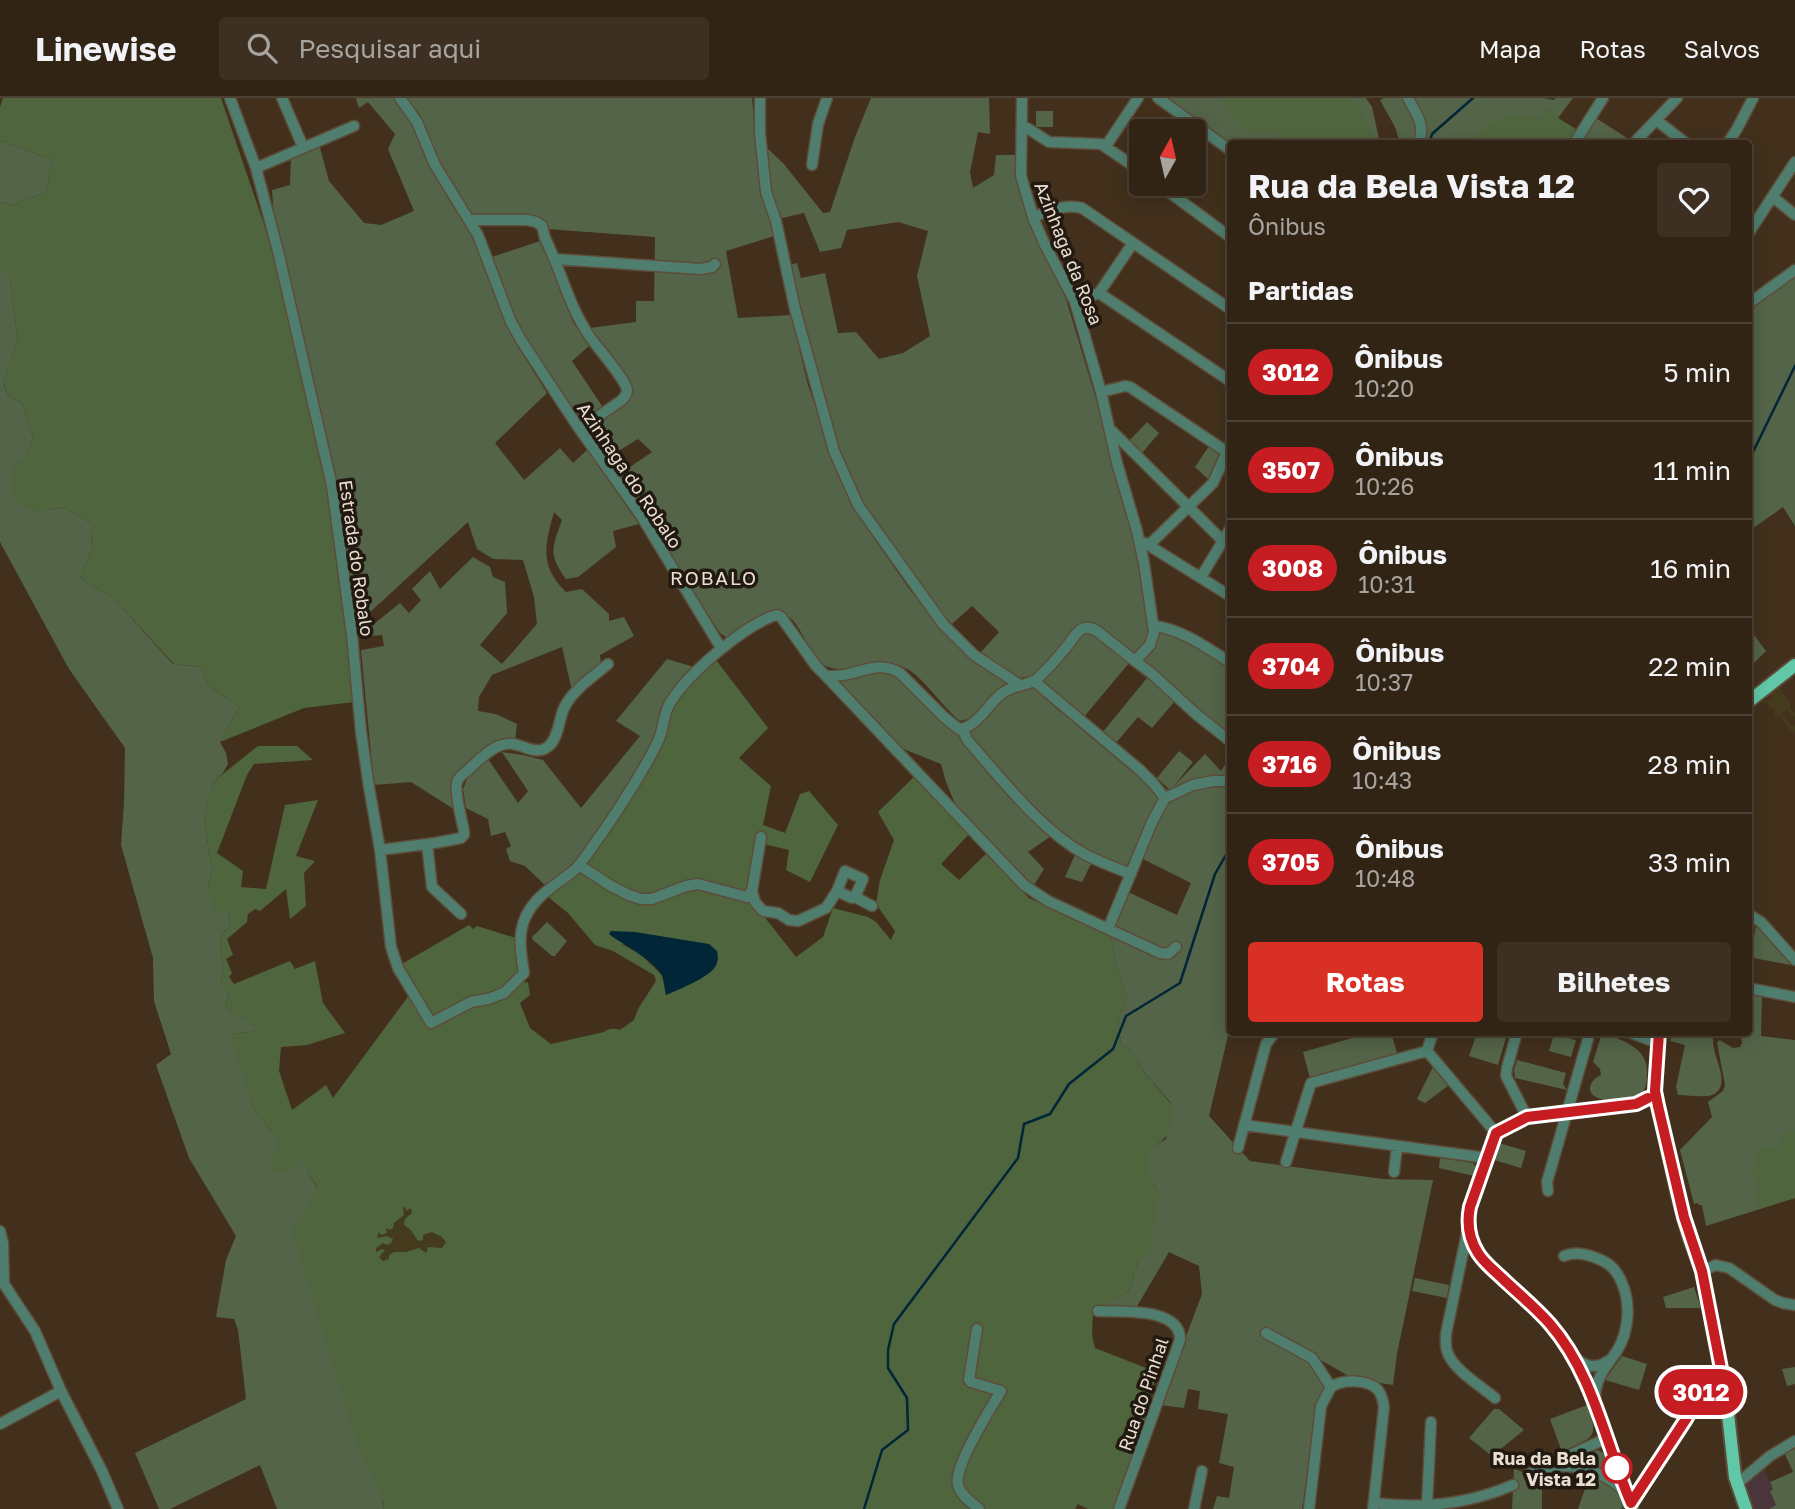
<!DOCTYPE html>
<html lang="pt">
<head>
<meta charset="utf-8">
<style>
	:root { --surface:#322415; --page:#3d3022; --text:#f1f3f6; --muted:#a8a4a0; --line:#4d4134; --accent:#d93025 }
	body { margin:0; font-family:"Golos Text",sans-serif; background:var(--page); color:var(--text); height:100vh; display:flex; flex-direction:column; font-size:26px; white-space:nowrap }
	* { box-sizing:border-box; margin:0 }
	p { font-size:23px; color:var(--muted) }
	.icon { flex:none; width:38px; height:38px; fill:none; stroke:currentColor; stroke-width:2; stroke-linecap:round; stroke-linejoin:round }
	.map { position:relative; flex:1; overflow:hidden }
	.details { position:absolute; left:1227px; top:42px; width:525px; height:896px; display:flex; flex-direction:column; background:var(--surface); border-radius:7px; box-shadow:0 4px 18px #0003,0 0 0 2px var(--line) }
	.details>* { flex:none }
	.badge { padding:0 14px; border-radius:23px; font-size:24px; line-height:46px }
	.needle { width:46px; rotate:8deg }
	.tools { position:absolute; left:1129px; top:21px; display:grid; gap:14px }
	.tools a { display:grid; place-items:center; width:77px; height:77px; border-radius:7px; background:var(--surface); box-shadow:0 4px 18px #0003,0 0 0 2px var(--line); font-size:35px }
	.map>.badge { position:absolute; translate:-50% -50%; box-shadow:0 0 0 4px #fff }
	h2 { padding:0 21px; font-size:26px; line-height:63px }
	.round { display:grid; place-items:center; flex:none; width:74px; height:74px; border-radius:7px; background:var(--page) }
	.overview { display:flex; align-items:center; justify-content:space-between; height:119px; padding:0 21px }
	h1 { font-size:33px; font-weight:700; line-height:52px }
	.button { display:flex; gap:14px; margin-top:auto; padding:14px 21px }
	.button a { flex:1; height:80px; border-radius:7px; background:var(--accent); color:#fff; font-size:28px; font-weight:700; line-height:80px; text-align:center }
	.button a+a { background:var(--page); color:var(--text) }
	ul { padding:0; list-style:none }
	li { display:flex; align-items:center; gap:21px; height:98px; padding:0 21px; border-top:2px solid var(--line) }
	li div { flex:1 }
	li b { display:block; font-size:26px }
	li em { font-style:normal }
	li .badge { min-width:77px; font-weight:700; text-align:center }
	header { display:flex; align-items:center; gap:42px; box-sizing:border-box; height:98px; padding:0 35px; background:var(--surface); border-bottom:2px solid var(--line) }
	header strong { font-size:33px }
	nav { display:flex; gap:38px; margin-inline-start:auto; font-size:24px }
	.search { width:490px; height:63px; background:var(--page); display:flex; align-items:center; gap:18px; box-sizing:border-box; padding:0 24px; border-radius:7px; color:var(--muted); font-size:26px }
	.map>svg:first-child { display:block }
	.commercial { fill:#49353a }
	.green { fill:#546448 }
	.forest { fill:#4f653e; fill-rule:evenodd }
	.sand { fill:#433b1b }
	.water { fill:#002638 }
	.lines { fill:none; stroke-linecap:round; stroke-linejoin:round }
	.stream { stroke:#002638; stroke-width:2.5 }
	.minor-casing { stroke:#5d4c39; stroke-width:13 }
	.major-casing { stroke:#5d4c39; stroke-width:16 }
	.minor { stroke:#4f7e6e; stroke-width:10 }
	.major { stroke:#60c7a7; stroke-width:12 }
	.line-casing { stroke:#fff; stroke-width:16 }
	.line { stroke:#c61d23; stroke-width:10 }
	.stop-dot { fill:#fff; stroke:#c61d23; stroke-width:3.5 }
	.labels { text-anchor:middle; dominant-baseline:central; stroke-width:7; stroke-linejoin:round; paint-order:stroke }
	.street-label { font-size:18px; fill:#eaded2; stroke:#221a11 }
	.stop-label { font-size:18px; font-weight:bold; fill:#eaded2; stroke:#221a11; text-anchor:end }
	.neighbourhood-label { font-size:19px; letter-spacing:2px; fill:#eaded2; stroke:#221a11 }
</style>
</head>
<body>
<header>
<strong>Linewise</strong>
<div class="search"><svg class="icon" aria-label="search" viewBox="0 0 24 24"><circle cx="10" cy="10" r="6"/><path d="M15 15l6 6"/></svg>Pesquisar aqui</div>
<nav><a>Mapa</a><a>Rotas</a><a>Salvos</a></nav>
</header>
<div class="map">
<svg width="1795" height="1411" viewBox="0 0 1795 1411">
	<rect width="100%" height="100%" fill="#42301c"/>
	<path class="commercial" d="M1763,1369L1773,1391L1770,1393L1776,1407L1769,1411H1754L1745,1386Z"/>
	<path class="green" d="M357,0H396L408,15L430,70L454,104L475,145L503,219L518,249L547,295L495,345L524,382L560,350L573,365L587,352L639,426L613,433L616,449L578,479L566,481C548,456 552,450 562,422L554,414C545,447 539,468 566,494L582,491L609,516V523L624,519L634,538L600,557L601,567L572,593L562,549L492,577L479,599L478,613L496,616L517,626L515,642H500L455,677L453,686L457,713L411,684L374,687L361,552L384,548L382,537L358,539L400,505L409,515L421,502L412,491L430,473L440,491L473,459L490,469L493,479L505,484L507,515L480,547L502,566L537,526L534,499L523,462L493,461L477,451L468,424L355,528L337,390L275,135L272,92L290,87L291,59L319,46L329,83L364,125L381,127L414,113L388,51L395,36L368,4L359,10L356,1Z
		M407,0H752L760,97L772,118L774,138L726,153L738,220L791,217L808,287L838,375L864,426L910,492L958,547L1007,586L972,620L960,623C942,609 922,577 905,570C879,558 847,580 824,567C809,558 802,528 789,519C786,517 782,517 779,515L729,541L720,535L618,377L652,354L638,341L607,360L591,331L566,303L522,237L509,209L492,159L543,142L573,224L589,248L572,263L608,317L625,304L621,275L590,230L636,224V203H654L655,139L547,131L511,118L470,116L436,63L420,17Z
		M871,0H989L990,36L978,34L970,74L973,90L994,77L996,57H1015L1016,81L1026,116L1066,201L1132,421L1146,504L1149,538L1139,554L1132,557L1085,526L1036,577L1020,580L999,570L981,554L999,534L972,508L952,526L932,505L868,414L848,381L834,338L788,167L797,165L801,180L825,175L838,235L856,234L879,261L903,255L930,238L917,178L928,133L898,124L847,132L841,150L820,154L804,115L778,121L768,85L767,50L783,65L823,115L830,114L855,39Z
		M1166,0H1366L1372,9L1380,45H1231Z
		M1384,0H1544L1553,2L1556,0H1573L1558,20L1577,32L1567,45H1400L1395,29L1380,2Z
		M1036,13H1053V29H1036Z
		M1596,20L1630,42L1627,45L1590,46L1582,41Z
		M0,42L52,62L46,94L13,107L0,104Z
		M0,172L9,176L18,243L3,285L8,297L22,305L33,340L25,359L34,413L66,410L92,426L91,454L80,480L114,501L173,566L200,569L209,588L239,609L220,644L226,655L228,666L223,675L214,683L204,720L212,773L208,790L228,814L230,828L222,836L220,848L223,873L221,885L229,896L225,909L261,933L231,936L254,1012L278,1041L300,1060L317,1090L384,1411H277L260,1367L170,1411H159L135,1355L246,1301L238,1232L234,1221L216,1219L226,1162L236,1138L189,1060L156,967L171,956L154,903L153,860L121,747L124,705L125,650L69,571L0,444Z
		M1795,179V428L1783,409L1752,431L1748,438V213Z
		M1147,324L1159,335L1142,355L1129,343Z
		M1209,348L1220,355V358L1209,382L1195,369Z
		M1155,522L1230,567V639L1197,614L1170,586L1140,564Z
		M1748,529L1766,553L1748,571Z
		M1081,535L1093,536L1129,565L1083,620L1075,626L1153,691H1169L1157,680L1179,653L1193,664L1174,688L1205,656L1221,673L1230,658V929L1209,1018L1250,1063L1383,1081L1433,1082L1397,1256L1393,1287L1354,1281L1317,1260L1313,1264L1326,1289L1319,1301L1302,1411H1213L1217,1398L1229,1400L1234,1369L1219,1365L1228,1316L1198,1311L1200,1293L1188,1291L1184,1310L1160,1307L1202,1196L1199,1168L1169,1154L1136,1210L1093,1209L1129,1194L1159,1095L1149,1079V1051L1166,1041L1171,1005L1144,974L1130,951L1121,947L1118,921L1127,901L1115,865L1113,845L1109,836L1126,793L1177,817L1191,785L1133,756L1125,771L1095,758L1082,784L1065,779L1078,750L1057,734L1028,754L1044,771L1032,790L1015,778L956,708L946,684L941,666L901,650L871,622L840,584L884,572L905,582L959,629C981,614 1007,589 1034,589L1060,614L1068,607L1052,594L1043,582Z
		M667,561L694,569L663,608L653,647L610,720L572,770L547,789L525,768L510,763L506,751L511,748L505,734L491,738L488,721L466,710L463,691L468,679L486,658L518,705L528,693L502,654L523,657L543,662L581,710L640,638L616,623Z
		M1147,580L1175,603L1152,630L1138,619L1115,646L1102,635Z
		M547,824L567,843L555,858H552L533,842L532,839Z
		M1756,827L1791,867L1748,859V850H1752Z
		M1748,896L1762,899L1761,938L1795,942V1100L1706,1128L1702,1107H1699L1697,1105L1694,1106L1680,1052L1712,1019L1708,1004L1723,993L1725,987L1717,944L1720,942L1733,950L1740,949L1742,945L1741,939L1732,935L1745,936L1748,934Z
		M1391,934L1397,955L1310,980L1303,954L1370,935Z
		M1503,934L1507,936L1498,967L1469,958L1477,935Z
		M1591,935H1597L1604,937L1605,935C1625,944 1648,950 1647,975C1647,984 1647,989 1641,996C1632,999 1610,1003 1601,1001C1584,997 1589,982 1601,977L1600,971L1593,964L1601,938Z
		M1673,935H1712C1713,940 1713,946 1714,951C1716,963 1731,990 1712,997C1703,1000 1688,997 1678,997L1676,989L1685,947L1670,943Z
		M1554,936L1576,942L1571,959L1549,953Z
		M1517,962L1566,975L1563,986L1567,992L1515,980L1514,972Z
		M1433,969L1448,988L1425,1005L1417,1001Z
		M1499,1045L1526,1053L1521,1070L1494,1062Z
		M1440,1060L1473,1065L1476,1069L1474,1078L1439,1070Z
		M1415,1180L1449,1187L1447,1200L1412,1193Z
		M1694,1189L1701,1210H1666L1663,1199Z
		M1622,1258L1647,1266L1639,1292L1605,1282Z
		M1795,1269V1286L1787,1288L1782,1271Z
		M1587,1307C1600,1342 1593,1338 1562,1354L1550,1321Z
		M1494,1311H1499L1524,1332L1492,1358L1469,1340Z
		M1795,1351V1411H1769L1776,1407L1770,1393L1773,1391L1770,1384L1793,1374L1784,1354Z
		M1598,1352L1607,1357L1613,1376L1580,1364V1359Z
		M1514,1371L1542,1381V1411H1512Z
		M1591,1378C1605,1384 1618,1392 1625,1405L1621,1411H1578L1589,1379Z"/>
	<path class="forest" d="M3,0H221L272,150L337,390L362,603L304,610L220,644L239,609L209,588L200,569L174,566L114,501L80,480L91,454L92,426L66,410L34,413L14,402L11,381L15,365L25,359L33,340L22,305L8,297L3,284L18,243L9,177L0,172V104L13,107L46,94L52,62L0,42V9Z
		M1223,0H1351L1380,45H1275L1276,32L1252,36C1239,26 1226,16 1223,0Z
		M1549,9L1558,20L1577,32L1567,45H1469L1488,26L1509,17L1539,19Z
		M716,562L768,630L739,660L771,688L763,727L785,735L800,696L809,693L838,727L810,784L786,772L789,752L764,746L752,803L796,859L823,839L833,810L868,819L876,824L891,842L895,833L876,806L880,782L894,742L878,714L914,679L969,736L941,766L959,782L986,756L1029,800L1109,836L1113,845L1115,865L1127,901L1118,921L1121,947L1130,951L1144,974L1171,1006C1171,1034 1173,1036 1149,1052V1079L1159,1095L1150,1154L1138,1164L1129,1194L1093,1210L1092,1237L1095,1250L1159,1275L1145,1305L1149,1313L1115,1411H1088L1078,1406L1075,1411H384L383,1404L357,1346L292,1133L317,1089L300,1061L288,1076L271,1071L278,1041L254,1012L230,936L260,933L225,909L229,897L221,885L223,873L220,848L222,836L230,828L228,814L214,813L208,790L212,773L204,720L214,683L258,648H297L313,662L254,666L247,677L217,755L243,773L241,789L266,791L285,707L318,702L296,758L315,763L304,775L306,808L290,821L286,791L260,813L255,811L248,816L247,824L227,841L233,857L226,861L232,875L229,879L234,886L290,863L295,871L315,863L323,905L345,935L307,947L281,949L279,973L292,1012L326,987L333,1000L410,896L400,867L469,827L473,831L477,828L516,840L525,885L528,884L530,897L520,905L530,930L551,946L604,934C609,930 614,930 620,932L634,922L638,911L656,883L654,877L613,853L595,847L568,815L548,799L576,776L660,650L673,610L684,590ZM622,846L717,853L718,860L716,868L666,897L662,877L640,856Z
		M1794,1031L1795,1033V1100L1762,1110L1757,1108L1758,1105L1755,1099L1759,1095V1091L1754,1086L1756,1081L1752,1077L1759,1063L1754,1060V1056L1759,1054V1050L1761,1048L1768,1052L1772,1047L1776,1051H1780L1781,1047C1777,1038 1785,1032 1794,1031Z"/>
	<path class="sand" d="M1779,583L1782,594L1790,604V610L1795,616V620L1787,612L1782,615L1792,629L1793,627L1795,628V634L1789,631L1780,618H1777V620H1775L1774,614L1776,612L1770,610L1768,605H1762L1765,602L1773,600L1771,594L1768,592Z
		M403,1109L406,1110V1113L411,1110L412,1115L405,1121L404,1127L411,1132L418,1143L423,1142V1137L432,1134L442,1139L446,1144L442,1150L428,1149L426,1155L419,1150L406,1154H394L389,1157V1161L383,1163L379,1159L385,1152L382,1151L376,1154V1150L383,1145L387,1147L391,1145L393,1141L387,1138L377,1140L379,1134L381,1137L387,1135L386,1130L390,1132L393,1130L394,1125L404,1117Z"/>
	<path class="water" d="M611,833L635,834L709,846L717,853C718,859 718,864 715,869C708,880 678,892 666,897C665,891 664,885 663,880C658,864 623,847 609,836Z"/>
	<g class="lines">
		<path class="stream" d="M1429,46L1432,36L1473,0
			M1749,360L1752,356L1795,268
			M864,1411L882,1352L908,1332L907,1300L888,1270V1252L894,1226L1018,1060L1024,1026L1050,1016L1069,986L1113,951L1126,918L1180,885L1215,776L1230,750"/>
		<g class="minor-casing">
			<path id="minor" d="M230,0L256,70L278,153L332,388L352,537L361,634L369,689L380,752L391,849L398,870L431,925L471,904L488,901L504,895L524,875C521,855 517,837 526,818C536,797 556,787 572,774C578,770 582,763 586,758C609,726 631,693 650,659C654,651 659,643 661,635C664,626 664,617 668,609C682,580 746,525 777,517L781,519L816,568L826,578C834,578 841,578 849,576C868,571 882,564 900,575L944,619L959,631C976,630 987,608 1000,597C1012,586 1028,589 1038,580C1049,570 1059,558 1068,547C1072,542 1076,534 1082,531C1087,528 1092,530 1097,533L1135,563L1150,547L1154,534L1144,465L1137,433L1117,365L1101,294L1075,204L1045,147L1034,122L1021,78L1022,0
				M282,0L303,49
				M400,0L417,24L435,67L478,137L511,224L521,242L576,326L640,416L721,550
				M760,0V35L766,94L776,123L795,211L834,353L858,407L943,526L974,557L1020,587
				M1158,0L1230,52
				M1408,0C1417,18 1425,24 1419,46
				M1656,22L1687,46
				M1022,29L1027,30L1049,44L1101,46L1141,73
				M1574,46L1603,0
				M1633,46L1677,0
				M1727,46L1737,31L1753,0
				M1106,48L1138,0
				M812,67L818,26L827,0
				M256,70L354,28
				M1158,86L1230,139
				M1773,99L1795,117
				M1033,119C1050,113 1064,106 1082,110L1230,211
				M469,122H527L536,124L542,128L545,140C561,172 569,209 590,239C597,249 626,282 627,292C627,297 625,298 622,302L580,331
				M1748,136L1795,64
				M555,161L700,171L712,169L715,166
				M1099,195L1230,283
				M1075,204L1099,195L1133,145
				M1748,206L1795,172
				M1101,294L1125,288L1130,289L1227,354
				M1111,332L1223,443
				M1145,445L1230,498
				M1149,447L1213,385L1230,347
				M1201,479L1230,431
				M1154,528C1182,531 1207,550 1230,564
				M1135,563L1151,575L1197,617L1230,643
				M826,578L1024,787L1048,803L1160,855L1168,856L1176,849
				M1034,583L1140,672L1153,685L1165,700
				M962,631L968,643C1002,681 1040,732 1086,757C1100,764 1116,770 1131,776
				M427,746L432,789L461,816
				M380,752L435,745L461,740L464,737V733C462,723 454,693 457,684C458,679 464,676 468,672C480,661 495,644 513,646C526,648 537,658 549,648C559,639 559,619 565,608C574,591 594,578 608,566
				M579,767L611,788L629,797L641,801H652L686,788L698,786L747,799L752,793L761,739
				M752,793L755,804L763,813L778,815L789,822L798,823L826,810L837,793
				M852,800L837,793L845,773L863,781L855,799L872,808
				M1748,816L1761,824L1795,862
				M1108,831L1152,724L1165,700L1193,687L1213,683H1230
				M1748,890L1795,899
				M1517,934L1507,970L1506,978L1527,1019
				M1628,934L1658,945
				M1427,953L1496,1035
				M1427,953L1433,934
				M1244,1027L1487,1060
				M1238,1050L1266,946L1275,934
				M1286,1064L1311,985L1427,953
				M1394,1074L1397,1049
				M1548,1093L1547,1084L1588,941
				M1470,1132L1474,1149L1482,1161C1508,1188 1540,1210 1562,1242C1598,1292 1607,1356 1633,1411
				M0,1133L3,1145L4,1186L35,1233L61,1293L102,1373L118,1411
				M1564,1158C1575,1153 1590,1157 1601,1162C1611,1166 1618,1175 1622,1185C1631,1206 1629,1233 1617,1253C1606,1269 1595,1280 1595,1301
				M1702,1173L1716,1167L1729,1170L1775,1202L1783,1205L1795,1207
				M1098,1213C1121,1214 1181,1209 1180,1242L1119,1411
				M977,1231L969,1282L971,1284L1001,1293C991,1310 953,1369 958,1387C961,1398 971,1404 979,1411
				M1266,1235L1312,1260L1331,1289
				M1575,1259C1585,1269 1597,1271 1608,1263
				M1331,1289C1343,1281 1368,1281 1378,1292C1382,1297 1383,1302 1384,1309L1373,1411
				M1495,1300C1481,1288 1452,1271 1447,1253C1445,1247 1446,1241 1446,1236L1469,1125L1470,1109L1496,1035L1527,1019L1636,1006L1648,1000L1655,993
				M0,1326L61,1293
				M1544,1370C1572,1364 1603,1372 1624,1393
				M1529,1376L1607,1340
				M1737,1386L1770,1358L1795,1343
				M1374,1405C1422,1411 1469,1406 1513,1387
				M1427,1408L1431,1324
				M1629,1408L1686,1321L1702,1293L1709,1288L1724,1286
				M1194,1411L1202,1373
				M1309,1411L1321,1308L1331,1289"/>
		</g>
		<g class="major-casing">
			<path id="major" d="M1748,604L1795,567
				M1659,934L1655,993L1678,1098L1689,1139L1702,1173L1726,1298L1735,1379L1746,1411"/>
		</g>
		<use href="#minor" class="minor"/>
		<use href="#major" class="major"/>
	</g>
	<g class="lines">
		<g class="line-casing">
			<path id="line" d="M1648,1000L1636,1006L1527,1019L1496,1035L1470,1109C1467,1124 1469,1141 1478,1155C1484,1165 1495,1173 1504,1182C1519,1196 1536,1210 1550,1226C1594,1277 1605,1345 1631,1405L1686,1321L1702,1293L1709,1288L1724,1286L1702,1173L1684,1119L1658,1008L1655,993L1659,934"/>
		</g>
		<use href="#line" class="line"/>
	</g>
	<circle class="stop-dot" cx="1617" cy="1370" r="14"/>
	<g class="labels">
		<g class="street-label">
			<text transform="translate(1069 155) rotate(68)">Azinhaga da Rosa</text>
			<text transform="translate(630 377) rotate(56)">Azinhaga do Robalo</text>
			<text transform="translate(357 460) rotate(82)">Estrada do Robalo</text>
			<text transform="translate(1143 1296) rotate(-71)">Rua do Pinhal</text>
		</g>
		<g class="stop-label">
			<text x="1596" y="1360">Rua da Bela<tspan x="1596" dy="21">Vista 12</tspan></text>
		</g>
		<g class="neighbourhood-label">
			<text x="714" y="479">ROBALO</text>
		</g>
	</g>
</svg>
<div class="tools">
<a><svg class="needle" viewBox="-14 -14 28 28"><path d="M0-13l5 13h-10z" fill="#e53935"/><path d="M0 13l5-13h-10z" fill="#a8a4a0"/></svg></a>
</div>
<b class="badge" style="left:1701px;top:1294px;background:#c61d23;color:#fff">3012</b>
<section class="details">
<div class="overview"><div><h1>Rua da Bela Vista 12</h1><p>Ônibus</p></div><a class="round"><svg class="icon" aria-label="heart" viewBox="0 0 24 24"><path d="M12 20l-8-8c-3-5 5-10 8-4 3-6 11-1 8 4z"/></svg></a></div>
<h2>Partidas</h2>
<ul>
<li><span class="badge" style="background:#c61d23;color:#fff">3012</span><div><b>Ônibus</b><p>10:20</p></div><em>5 min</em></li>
<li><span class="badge" style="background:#c61d23;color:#fff">3507</span><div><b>Ônibus</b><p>10:26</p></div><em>11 min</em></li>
<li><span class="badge" style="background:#c61d23;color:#fff">3008</span><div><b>Ônibus</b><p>10:31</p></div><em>16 min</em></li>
<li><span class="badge" style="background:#c61d23;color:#fff">3704</span><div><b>Ônibus</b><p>10:37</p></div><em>22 min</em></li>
<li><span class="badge" style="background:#c61d23;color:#fff">3716</span><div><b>Ônibus</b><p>10:43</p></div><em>28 min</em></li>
<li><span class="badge" style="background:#c61d23;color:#fff">3705</span><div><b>Ônibus</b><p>10:48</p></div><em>33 min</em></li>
</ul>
<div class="button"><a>Rotas</a><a>Bilhetes</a></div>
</section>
</div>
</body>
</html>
